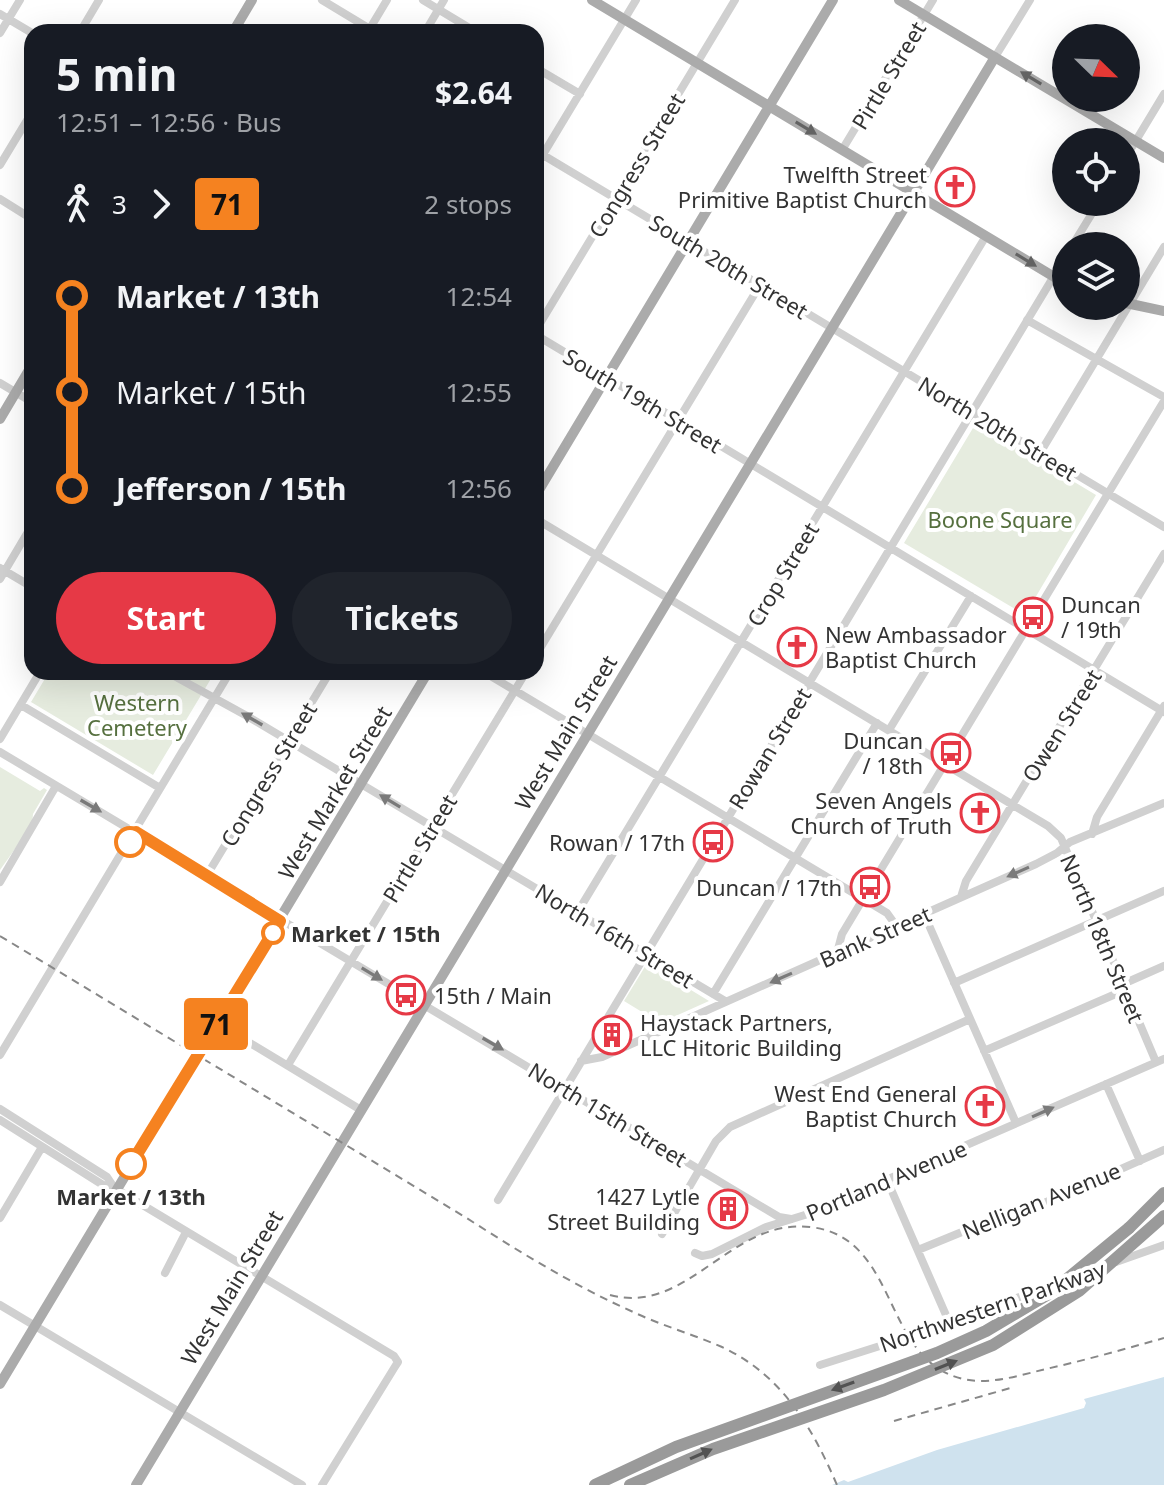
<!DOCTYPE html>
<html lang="en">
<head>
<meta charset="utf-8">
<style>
	:root { --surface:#171b24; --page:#20242c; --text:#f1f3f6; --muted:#9ea1a6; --accent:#e63946 }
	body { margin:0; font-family:"Noto Sans",sans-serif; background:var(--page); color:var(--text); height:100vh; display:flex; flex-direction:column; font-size:30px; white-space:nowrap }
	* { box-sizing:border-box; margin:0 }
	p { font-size:26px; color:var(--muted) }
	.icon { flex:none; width:44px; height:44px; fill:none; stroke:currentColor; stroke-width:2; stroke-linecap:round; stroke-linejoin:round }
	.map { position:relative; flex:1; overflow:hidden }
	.drawer { position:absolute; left:24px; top:24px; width:520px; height:656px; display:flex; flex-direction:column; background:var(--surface); border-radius:24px; box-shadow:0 8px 32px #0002 }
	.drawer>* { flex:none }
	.badge { padding:0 16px; border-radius:6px; font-size:28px; line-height:52px }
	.needle { width:52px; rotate:113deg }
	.fabs { position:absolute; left:1052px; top:24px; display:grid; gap:16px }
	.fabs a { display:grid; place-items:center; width:88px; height:88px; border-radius:50%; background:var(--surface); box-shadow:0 8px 32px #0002; font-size:40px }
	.map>.badge { position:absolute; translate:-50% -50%; box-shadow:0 0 0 4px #fff }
	.legs { display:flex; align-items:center; gap:12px; height:88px; padding:0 32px; font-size:26px }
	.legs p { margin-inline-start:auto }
	.overview { display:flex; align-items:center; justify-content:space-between; height:136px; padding:0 32px }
	h1 { font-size:44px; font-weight:700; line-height:60px }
	.primary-button { display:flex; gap:16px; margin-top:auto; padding:16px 32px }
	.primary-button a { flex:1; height:92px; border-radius:48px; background:var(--accent); color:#fff; font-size:32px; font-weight:700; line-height:92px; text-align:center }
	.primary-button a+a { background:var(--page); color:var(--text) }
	ul { padding:0 32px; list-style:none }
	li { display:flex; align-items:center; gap:28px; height:96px; font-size:30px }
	li i { display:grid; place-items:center; width:12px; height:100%; margin:0 10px; background:currentColor }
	li i::after { content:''; width:20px; height:20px; margin:-10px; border:6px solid; border-radius:50%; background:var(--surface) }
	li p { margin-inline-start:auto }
	li:first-child i { background:linear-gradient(#0000 50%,currentColor 0) }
	li:last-child i { background:linear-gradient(currentColor 50%,#0000 0) }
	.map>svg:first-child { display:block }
	.green { fill:#e6ecdf }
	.water { fill:#cfe2ee }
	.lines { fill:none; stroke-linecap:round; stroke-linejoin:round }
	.minor { stroke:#d0d0d0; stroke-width:8 }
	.major { stroke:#ababab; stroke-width:10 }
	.highway { stroke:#9a9a9a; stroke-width:12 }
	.rail { stroke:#888; stroke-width:2; stroke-dasharray:8 6; stroke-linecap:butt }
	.highway-bridge { stroke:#9a9a9a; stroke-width:12 }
	.oneway { fill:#636363 }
	.oneway2 { fill:#7a7a7a }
	.oneway3 { fill:#525252 }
	.line-1-casing { stroke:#fff; stroke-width:18 }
	.line-1 { stroke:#f58220; stroke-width:12 }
	.stop-1-dot { fill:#fff; stroke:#f58220; stroke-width:4 }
	.labels { text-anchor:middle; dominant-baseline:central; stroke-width:8; stroke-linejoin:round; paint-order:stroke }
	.street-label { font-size:22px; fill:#333; stroke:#fff }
	.poi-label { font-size:22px; fill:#333; stroke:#fff; text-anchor:end }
	.park-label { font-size:22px; fill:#56703f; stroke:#fff }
	.stop-label { font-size:22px; font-weight:bold; fill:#333; stroke:#fff; text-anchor:start }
</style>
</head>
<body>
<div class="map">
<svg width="1164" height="1485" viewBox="0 0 1164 1485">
	<rect width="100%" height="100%" fill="#fff"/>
	<path class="green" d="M976,423L1096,495L1025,615L904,543Z
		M49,672H215L153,775L31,702Z
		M0,767L40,791L44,788L47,790L33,814L32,825L0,870Z
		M646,965H650L709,1001L660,1023L624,1001Z"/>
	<path class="water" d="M1164,1377V1485H832L844,1480L848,1482L937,1450L1084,1408L1086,1403L1084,1399Z"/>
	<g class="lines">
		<path class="minor" d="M322,0L370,29
			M423,0L476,32
			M0,14L32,33
			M369,30L387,0
			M80,32L99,0
			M425,32L444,0
			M0,33L20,0
			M995,57L1030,0
			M536,68L580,94
			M842,150L933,0
			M543,155L1164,527
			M1126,157L1164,94
			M0,165L32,112
			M536,166L636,0
			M0,199L32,219
			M1072,246L1099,202
			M1027,320L1164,397
			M536,330L735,0
			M536,335L1164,712
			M0,383L32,402
			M1040,453L1164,247
			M536,519L1048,826L1061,838L1156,1062
			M0,568L32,587
			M0,579L32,525
			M536,655L760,285
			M167,672L247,716L725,1001
			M484,672L887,913L897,927
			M21,705L160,788
			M889,730L971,596
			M0,739L40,672
			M0,752L779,1217L791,1219
			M1092,834L1097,817L1164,706
			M207,875L330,672
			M0,882L56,786
			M961,897L966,881L1164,554
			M577,913L986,236
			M924,914L1016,1123
			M837,953L842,934L863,899L1164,401
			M954,983L1164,891
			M713,994L877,723
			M217,1023L361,1110
			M984,1051L1118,993L1123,984L1164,966
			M0,1055L230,672
			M581,1061L602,1057C746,992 891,928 1036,864L1057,853L1070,842L1164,803
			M288,1065L526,672
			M1106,1084L1140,1161
			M0,1109L107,1177L115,1189
			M0,1120L103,1185L116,1189L394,1356L398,1362L396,1365L322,1485
			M887,1180L949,1322
			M498,1200L1066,256
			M0,1218L42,1147
			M662,1234L716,1141L730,1127L970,1019
			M918,1250L979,1225L1008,1219L1164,1150
			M695,1253L702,1256L712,1254L766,1227L808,1214L1164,1059
			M1116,1262L1164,1245
			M165,1273L186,1232
			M1074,1277L1103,1267
			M0,1305L302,1485
			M820,1365L924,1332L1058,1283"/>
		<path class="major" d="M592,0L1066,284
			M899,0L1164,158
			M233,32L252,0
			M1126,303L1164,311
			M0,419L32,365
			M536,495L833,0
			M0,1384L428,672
			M136,1485L995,57"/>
		<path class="highway" d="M1129,1228L1164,1193"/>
		<path class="rail" d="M0,936L465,1217C518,1251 573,1285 631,1311C660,1325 692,1334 722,1347C782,1375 812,1427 837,1485
			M610,1295C688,1316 730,1218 810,1227C906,1237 878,1377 980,1381C1003,1381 1025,1374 1046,1369C1086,1360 1125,1349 1164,1338
			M894,1421L1014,1387"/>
		<path class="highway-bridge" d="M595,1485L676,1447L937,1353L986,1331L1050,1293L1129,1228
			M630,1485L713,1449L884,1390L993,1345L1079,1291L1164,1216"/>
	</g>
	<defs><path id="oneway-solid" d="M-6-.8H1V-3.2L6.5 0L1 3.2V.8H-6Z" transform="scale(2)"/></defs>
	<g class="oneway">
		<use href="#oneway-solid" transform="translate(1031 78) rotate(-149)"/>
		<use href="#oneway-solid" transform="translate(806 128) rotate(31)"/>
		<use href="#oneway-solid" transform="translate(1026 260) rotate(31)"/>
	</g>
	<g class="oneway2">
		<use href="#oneway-solid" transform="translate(252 719) rotate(-150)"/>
		<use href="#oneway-solid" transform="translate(390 801) rotate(-149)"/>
		<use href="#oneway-solid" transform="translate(91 806) rotate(30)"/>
		<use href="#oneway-solid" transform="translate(1018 872) rotate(156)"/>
		<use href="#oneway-solid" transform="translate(372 974) rotate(31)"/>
		<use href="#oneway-solid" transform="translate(781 978) rotate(156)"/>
		<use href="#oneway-solid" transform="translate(493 1044) rotate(30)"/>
		<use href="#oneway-solid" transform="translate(1043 1112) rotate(-24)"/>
	</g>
	<g class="oneway3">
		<use href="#oneway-solid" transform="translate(946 1365) rotate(-22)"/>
		<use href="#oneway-solid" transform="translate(843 1386) rotate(160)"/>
		<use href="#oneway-solid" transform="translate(701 1454) rotate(-24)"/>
	</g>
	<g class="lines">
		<g class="line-1-casing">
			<path id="line-1" d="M130,842L136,832L280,921L131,1164"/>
		</g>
		<use href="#line-1" class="line-1"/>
	</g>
	<defs>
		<g id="church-ring" transform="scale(2)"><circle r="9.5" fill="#fff" stroke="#e63946" stroke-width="1.5"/><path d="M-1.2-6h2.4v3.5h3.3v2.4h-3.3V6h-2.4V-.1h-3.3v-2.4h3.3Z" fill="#e63946"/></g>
		<g id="bus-ring" transform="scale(2)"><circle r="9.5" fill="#fff" stroke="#e63946" stroke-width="1.5"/><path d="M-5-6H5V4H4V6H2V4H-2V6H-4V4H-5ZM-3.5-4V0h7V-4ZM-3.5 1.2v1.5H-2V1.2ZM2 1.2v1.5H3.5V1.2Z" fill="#e63946"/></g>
		<g id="building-ring" transform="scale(2)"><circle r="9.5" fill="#fff" stroke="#e63946" stroke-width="1.5"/><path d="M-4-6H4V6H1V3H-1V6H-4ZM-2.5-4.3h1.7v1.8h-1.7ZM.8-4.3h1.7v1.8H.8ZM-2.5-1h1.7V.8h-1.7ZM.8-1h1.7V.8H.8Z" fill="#e63946"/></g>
	</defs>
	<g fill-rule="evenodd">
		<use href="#church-ring" x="955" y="187"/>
		<use href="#bus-ring" x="1033" y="617"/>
		<use href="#church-ring" x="797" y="647"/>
		<use href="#bus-ring" x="951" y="753"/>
		<use href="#church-ring" x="980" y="813"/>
		<use href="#bus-ring" x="713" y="842"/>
		<use href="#bus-ring" x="870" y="887"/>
		<use href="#bus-ring" x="406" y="995"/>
		<use href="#building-ring" x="612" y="1035"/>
		<use href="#church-ring" x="985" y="1106"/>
		<use href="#building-ring" x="728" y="1209"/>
	</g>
	<g class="stop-1-dot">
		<circle cx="130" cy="842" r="14"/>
		<circle cx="273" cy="933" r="10"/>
		<circle cx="131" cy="1164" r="14"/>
	</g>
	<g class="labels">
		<g class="street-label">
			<text transform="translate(888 75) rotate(-59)">Pirtle Street</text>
			<text transform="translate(636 165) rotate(-59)">Congress Street</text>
			<text transform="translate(729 266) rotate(31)">South 20th Street</text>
			<text transform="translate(643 400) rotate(31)">South 19th Street</text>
			<text transform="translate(998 428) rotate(31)">North 20th Street</text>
			<text transform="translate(782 574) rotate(-59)">Crop Street</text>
			<text transform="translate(1061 725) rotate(-58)">Owen Street</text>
			<text transform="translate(565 732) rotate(-59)">West Main Street</text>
			<text transform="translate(769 748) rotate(-59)">Rowan Street</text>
			<text transform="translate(268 774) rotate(-59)">Congress Street</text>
			<text transform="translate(334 792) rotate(-59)">West Market Street</text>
			<text transform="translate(419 848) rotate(-59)">Pirtle Street</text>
			<text transform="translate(615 935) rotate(31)">North 16th Street</text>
			<text transform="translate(875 936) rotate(-24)">Bank Street</text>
			<text transform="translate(1103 938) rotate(67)">North 18th Street</text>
			<text transform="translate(608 1114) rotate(31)">North 15th Street</text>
			<text transform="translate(886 1180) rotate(-23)">Portland Avenue</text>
			<text transform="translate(1041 1200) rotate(-22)">Nelligan Avenue</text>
			<text transform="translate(231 1287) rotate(-59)">West Main Street</text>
			<text transform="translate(992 1306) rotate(-19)">Northwestern Parkway</text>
		</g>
		<g class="poi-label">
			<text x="927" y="174">Twelfth Street<tspan x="927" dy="25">Primitive Baptist Church</tspan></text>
			<text x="1061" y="604" text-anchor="start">Duncan<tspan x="1061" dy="25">/ 19th</tspan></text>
			<text x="825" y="634" text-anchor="start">New Ambassador<tspan x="825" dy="25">Baptist Church</tspan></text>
			<text x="923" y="740">Duncan<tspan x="923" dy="25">/ 18th</tspan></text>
			<text x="952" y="800">Seven Angels<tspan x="952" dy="25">Church of Truth</tspan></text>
			<text x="685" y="842">Rowan / 17th</text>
			<text x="842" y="887">Duncan / 17th</text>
			<text x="434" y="995" text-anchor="start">15th / Main</text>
			<text x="640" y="1022" text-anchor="start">Haystack Partners,<tspan x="640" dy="25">LLC Hitoric Building</tspan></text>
			<text x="957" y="1093">West End General<tspan x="957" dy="25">Baptist Church</tspan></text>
			<text x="700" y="1196">1427 Lytle<tspan x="700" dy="25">Street Building</tspan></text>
		</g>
		<g class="park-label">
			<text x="1000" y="519">Boone Square</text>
			<text x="137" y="702">Western<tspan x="137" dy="25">Cemetery</tspan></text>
		</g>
		<g class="stop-label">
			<text x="291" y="933">Market / 15th</text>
			<text x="131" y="1196" text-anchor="middle">Market / 13th</text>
		</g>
	</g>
</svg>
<div class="fabs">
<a><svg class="needle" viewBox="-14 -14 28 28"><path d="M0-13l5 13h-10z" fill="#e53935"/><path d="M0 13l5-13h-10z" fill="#9ea1a6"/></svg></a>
<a><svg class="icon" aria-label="locate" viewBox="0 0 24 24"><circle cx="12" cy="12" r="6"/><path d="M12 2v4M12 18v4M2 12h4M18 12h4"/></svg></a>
<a><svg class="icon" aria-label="layers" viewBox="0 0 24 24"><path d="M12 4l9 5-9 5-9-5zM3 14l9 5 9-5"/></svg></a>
</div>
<b class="badge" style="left:216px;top:1024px;background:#f58220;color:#111">71</b>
<section class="drawer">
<div class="overview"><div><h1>5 min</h1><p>12:51 – 12:56 · Bus</p></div><b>$2.64</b></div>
<div class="legs"><svg class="icon" aria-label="walk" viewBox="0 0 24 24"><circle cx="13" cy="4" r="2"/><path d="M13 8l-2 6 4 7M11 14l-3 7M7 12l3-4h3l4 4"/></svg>3<svg class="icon" aria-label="forward" viewBox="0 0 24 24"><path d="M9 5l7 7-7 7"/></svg><b class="badge" style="background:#f58220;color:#111">71</b><p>2 stops</p></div>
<ul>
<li><i style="color:#f58220"></i><b>Market / 13th</b><p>12:54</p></li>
<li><i style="color:#f58220"></i><span>Market / 15th</span><p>12:55</p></li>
<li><i style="color:#f58220"></i><b>Jefferson / 15th</b><p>12:56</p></li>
</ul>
<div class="primary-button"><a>Start</a><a>Tickets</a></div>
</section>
</div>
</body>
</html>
